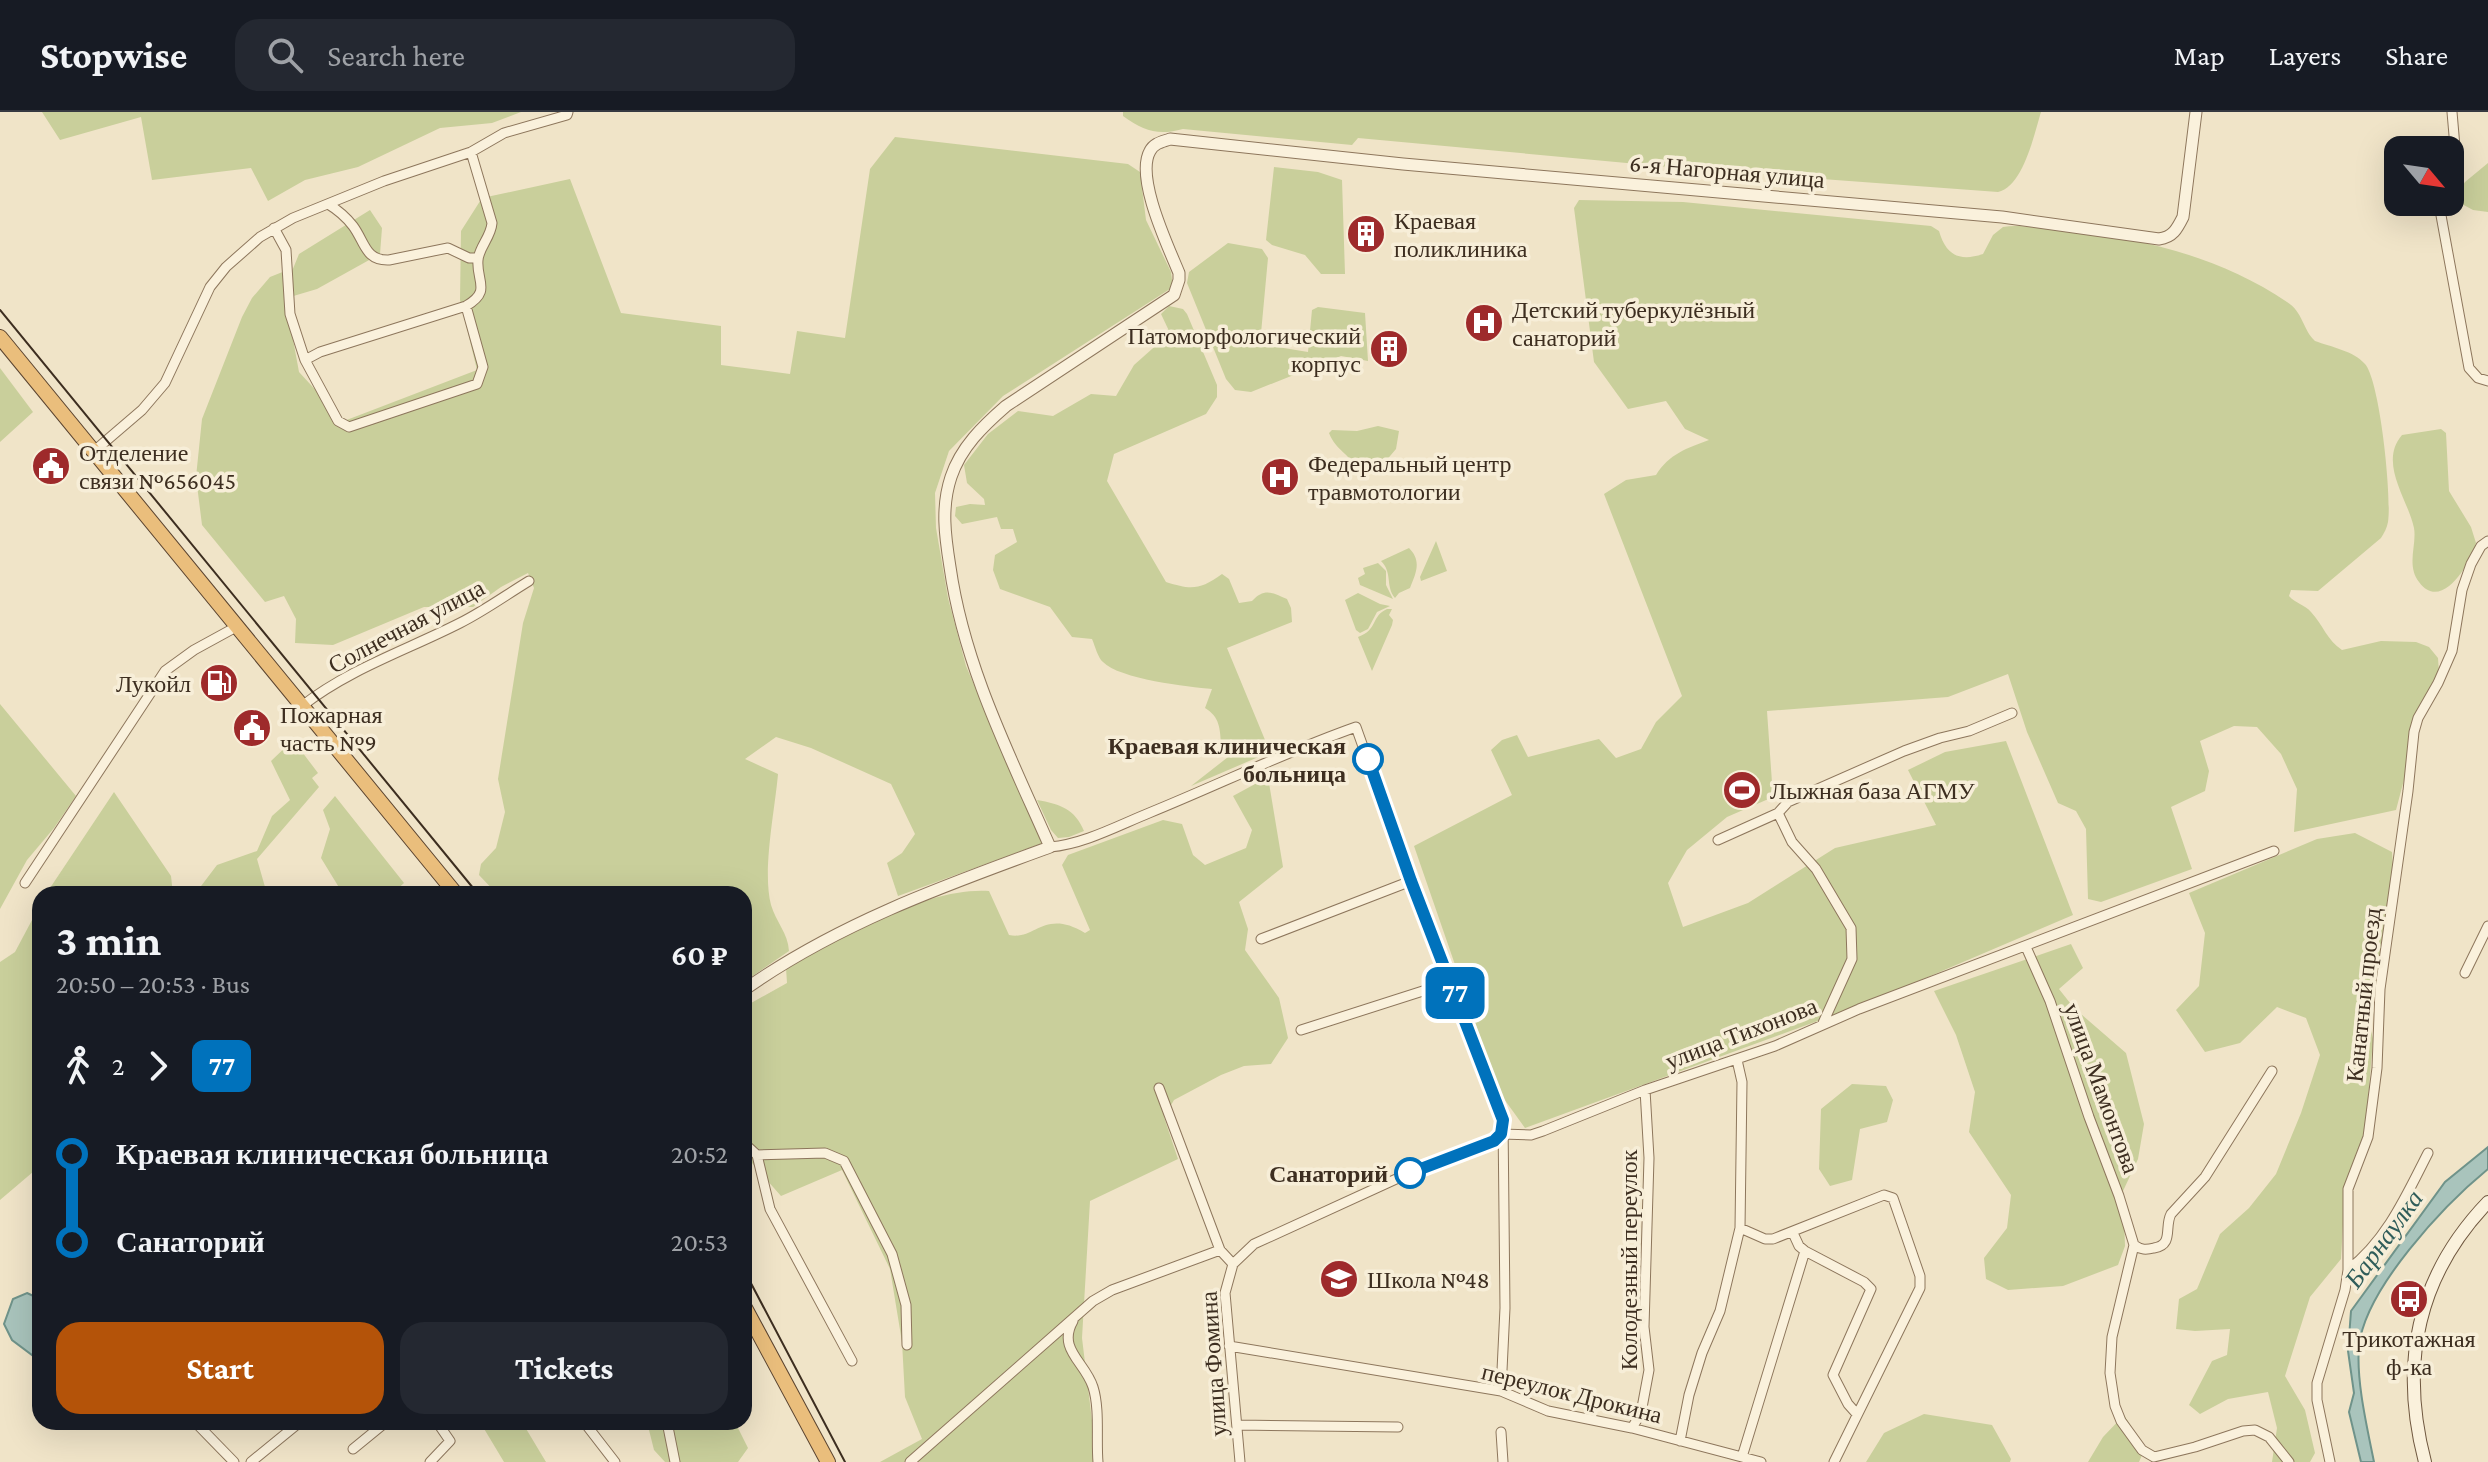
<!DOCTYPE html>
<html lang="en">
<head>
<meta charset="utf-8">
<style>
	:root { --surface:#171b24; --page:#242831; --text:#f1f3f6; --muted:#9ea1a6; --line:#363941; --accent:#b45309 }
	body { margin:0; font-family:"Crimson Pro",serif; background:var(--page); color:var(--text); height:100vh; display:flex; flex-direction:column; font-size:30px; white-space:nowrap }
	* { box-sizing:border-box; margin:0 }
	p { font-size:26px; color:var(--muted) }
	.icon { flex:none; width:44px; height:44px; fill:none; stroke:currentColor; stroke-width:2; stroke-linecap:round; stroke-linejoin:round }
	.map { position:relative; flex:1; overflow:hidden }
	.details { position:absolute; left:32px; top:774px; width:720px; height:544px; display:flex; flex-direction:column; background:var(--surface); border-radius:24px; box-shadow:0 8px 32px #0002 }
	.details>* { flex:none }
	.badge { padding:0 16px; border-radius:12px; font-size:28px; line-height:52px }
	.needle { width:52px; rotate:119deg }
	.fabs { position:absolute; left:2384px; top:24px; display:grid; gap:16px }
	.fabs a { display:grid; place-items:center; width:80px; height:80px; border-radius:16px; background:var(--surface); box-shadow:0 8px 32px #0002; font-size:40px }
	.map>.badge { position:absolute; translate:-50% -50%; box-shadow:0 0 0 4px #fff }
	.legs { display:flex; align-items:center; gap:12px; height:88px; padding:0 24px; font-size:26px }
	.legs p { margin-inline-start:auto }
	.overview { display:flex; align-items:center; justify-content:space-between; height:136px; padding:0 24px }
	h1 { font-size:44px; font-weight:700; line-height:60px }
	.button { display:flex; gap:16px; margin-top:auto; padding:16px 24px }
	.button a { flex:1; height:92px; border-radius:24px; background:var(--accent); color:#fff; font-size:32px; font-weight:700; line-height:92px; text-align:center }
	.button a+a { background:var(--page); color:var(--text) }
	ul { padding:0 24px; list-style:none }
	li { display:flex; align-items:center; gap:28px; height:88px; font-size:30px }
	li i { display:grid; place-items:center; width:12px; height:100%; margin:0 10px; background:currentColor }
	li i::after { content:''; width:20px; height:20px; margin:-10px; border:6px solid; border-radius:50%; background:var(--surface) }
	li p { margin-inline-start:auto }
	li:first-child i { background:linear-gradient(#0000 50%,currentColor 0) }
	li:last-child i { background:linear-gradient(currentColor 50%,#0000 0) }
	header { display:flex; align-items:center; gap:48px; box-sizing:border-box; height:112px; padding:0 40px; background:var(--surface); border-bottom:2px solid var(--line) }
	header strong { font-size:38px }
	nav { display:flex; gap:44px; margin-inline-start:auto; font-size:28px }
	.search { width:560px; height:72px; background:var(--page); display:flex; align-items:center; gap:20px; box-sizing:border-box; padding:0 28px; border-radius:24px; color:var(--muted); font-size:30px }
	.map>svg:first-child { display:block }
	.green { fill:#c9cf9b }
	.water { fill:#a9c4bc; stroke:#6f938a; stroke-width:2 }
	.lines { fill:none; stroke-linecap:round; stroke-linejoin:round }
	.minor-casing { stroke:#8d765c; stroke-width:11 }
	.tertiary-casing { stroke:#8d765c; stroke-width:13 }
	.secondary-casing { stroke:#6f573f; stroke-width:14 }
	.trunk-casing { stroke:#5b4430; stroke-width:16 }
	.minor { stroke:#faf1dc; stroke-width:9 }
	.tertiary { stroke:#faf1dc; stroke-width:11 }
	.secondary { stroke:#faf1dc; stroke-width:12 }
	.trunk { stroke:#eabe7c; stroke-width:14 }
	.tram { stroke:#3d2e20; stroke-width:2 }
	.line-1-casing { stroke:#fff; stroke-width:18 }
	.line-1 { stroke:#0072bc; stroke-width:12 }
	.stop-1-dot { fill:#fff; stroke:#0072bc; stroke-width:4 }
	.labels { text-anchor:middle; dominant-baseline:central; stroke-width:7; stroke-linejoin:round; paint-order:stroke }
	.street-label { font-size:24px; fill:#3d2e20; stroke:#f7eed8 }
	.poi-label { font-size:24px; fill:#3d2e20; stroke:#f7eed8; text-anchor:start }
	.stop-label { font-size:24px; font-weight:bold; fill:#3d2e20; stroke:#f7eed8; text-anchor:end }
	.water-label { font-size:26px; font-style:italic; fill:#2f5d5a; stroke:#f7eed8 }
</style>
</head>
<body>
<header>
<strong>Stopwise</strong>
<div class="search"><svg class="icon" aria-label="search" viewBox="0 0 24 24"><circle cx="10" cy="10" r="6"/><path d="M15 15l6 6"/></svg>Search here</div>
<nav><a>Map</a><a>Layers</a><a>Share</a></nav>
</header>
<div class="map">
<svg width="2488" height="1350" viewBox="0 0 2488 1350">
	<rect width="100%" height="100%" fill="#f0e4c8"/>
	<path class="green" d="M42,0H521L492,11L440,16L358,55L305,68L268,89L251,56L152,68L141,5L60,28Z
		M1123,0H2041C2034,23 2023,75 1998,80L1713,59L1358,26L1352,33L1183,17C1158,24 1144,19 1123,4Z
		M895,25L1128,52L1140,60L1146,108L1171,160L1173,175L1003,284L949,339L935,381L936,416L948,486L966,554L1043,731L898,784L887,751L902,741L915,722L891,672L811,636L776,625L745,647L778,662C775,698 762,759 771,793C776,810 788,821 789,839L744,870V782H497L479,763L481,752L496,736L505,700L498,667L523,511L534,476L528,461L501,475L473,495H424L333,533L295,531L296,507L284,484L265,490L202,413L196,365L202,307L242,205L252,186L270,165L285,159L283,173L299,260L344,309L477,258L460,188L461,119L482,86L570,67L621,201L721,214V253L790,262L797,219L845,226L870,57Z
		M2488,51V100L2473,98L2460,91L2458,81L2465,70Z
		M1274,55L1318,60L1342,68L1345,162H1321L1305,143L1272,133L1266,128Z
		M1579,88L1683,90L1931,114L1939,119C1946,143 1959,150 1983,142L1993,123L2003,115C2020,112 2041,117 2058,118C2139,125 2219,144 2287,190C2303,200 2303,218 2315,229C2331,235 2354,239 2365,252C2380,269 2392,385 2388,410C2387,416 2384,421 2381,426L2318,479L2291,478L2289,484C2295,491 2305,493 2311,500C2323,513 2327,528 2342,538L2381,529L2416,530L2429,535L2438,546L2439,561L2420,607L2396,698L2294,720L2297,677L2281,642L2257,615L2234,614L2200,629L2209,659L2205,679L2171,695L2192,757L2101,790L2088,787L2086,717L2076,699L2058,691L2027,620L2008,562L1948,585L1767,599L1773,685L1727,705L1687,738L1668,771L1683,815L1748,791L1835,736L1936,713L1908,658L1945,640L2006,629L2073,803L1867,891L1525,1016L1499,980L1414,734L1512,683L1491,638L1502,628L1517,623L1528,645L1599,627L1616,646L1641,637L1656,610L1682,584L1604,382L1626,368L1656,363C1669,342 1687,336 1709,328L1685,317L1666,289L1628,297L1594,250L1574,96Z
		M370,98L382,116L380,142L317,177L290,185V164L299,142Z
		M1228,131L1262,137L1268,146L1260,232L1308,240L1312,198L1318,195L1365,201L1368,249L1341,244L1251,280L1235,278L1226,267L1187,171L1189,160Z
		M1169,194L1183,197L1187,202L1217,273V285L1206,302L1114,342L1107,369L1166,470C1191,478 1200,478 1222,462L1229,467L1239,491L1252,489C1264,476 1272,480 1287,487L1291,496L1292,510L1227,536L1270,640L1191,674L1237,638L1221,633C1220,617 1220,605 1205,596L1212,577C1189,575 1119,567 1103,550C1098,546 1095,534 1092,527L1072,525L1050,495L1000,477L993,458L995,443L1017,430L1013,417H1001L997,405L962,412L955,404L956,395L970,392L985,393L984,387L967,371L964,353L988,322L1018,299L1053,304L1091,282L1116,284L1134,253L1170,221L1161,202Z
		M0,256L33,300L0,330Z
		M1378,314L1399,319L1396,337L1379,357L1356,358C1350,341 1336,339 1329,321L1332,318L1357,319Z
		M2441,317L2446,321L2449,379L2471,415L2476,431C2471,450 2442,501 2419,470C2406,453 2417,433 2414,416C2408,387 2378,351 2402,323Z
		M1436,429L1447,459L1421,469L1420,465Z
		M1409,436C1422,449 1416,461 1410,476L1399,481L1395,486C1385,474 1393,461 1381,449Z
		M1378,451L1386,459V473L1393,487L1360,473L1358,466L1365,462L1363,456Z
		M1358,481L1380,492L1390,494L1377,500L1368,517L1360,521L1356,518L1345,488Z
		M1387,497H1392L1389,503L1393,508L1392,513L1372,559L1358,525C1378,518 1371,504 1387,497Z
		M0,592L76,684L54,716L27,748L0,797Z
		M293,628L318,661L312,666L319,675L257,747L267,782H195L217,753L257,739L272,704L290,688L271,649Z
		M1268,665L1283,755L1239,790L1248,817L1245,838L1279,886L1288,926L1271,952L1244,954L1221,963L1174,988L1164,1005L1178,1047L1090,1089L1082,1226L1097,1350H880L922,1327L905,1285L902,1230L890,1157L842,1058L781,1084L752,1051L744,1054V895L787,871L786,856C844,826 923,775 989,779L1009,823C1035,829 1044,796 1085,821L1090,818L1062,753L1068,743L1163,708L1182,712L1193,743L1205,753L1246,736L1252,718L1233,684Z
		M114,680L171,764L173,782H46Z
		M335,684L404,771L392,782H343L321,746L330,717L323,698Z
		M1037,688C1060,692 1075,697 1084,719L1069,725L1058,726L1051,718Z
		M2355,721L2392,740L2393,755L2376,874L2367,902L2373,927L2365,1025L2345,1078L2341,1147L2310,1185L2285,1264L2305,1298L2315,1341L2310,1350H2272L2277,1316L2268,1280L2228,1287L2200,1302L2189,1293L2212,1249L2227,1243L2230,1217L2195,1219L2176,1217L2179,1187L2197,1177L2220,1122L2249,1096L2276,1062L2301,1001L2320,943L2306,906L2277,895L2240,931L2205,940L2176,898L2199,874L2205,821L2189,781L2317,727Z
		M40,793V1054L0,1088V850L15,840Z
		M2071,832L2083,856L2059,877L2074,896L2126,941L2144,1012L2138,1047L2123,1079L2125,1134L2118,1153L2063,1174L2008,1178L1986,1167L1984,1146L2007,1116L2011,1083L1969,1020L1975,980L1956,923L1934,879Z
		M1852,972L1886,974L1893,988L1887,1010L1860,1017L1852,1068L1830,1074L1819,1057L1821,997Z
		M1924,1302L1992,1313L2011,1347L2010,1350H1866L1884,1321Z
		M2124,1303L2145,1336L2139,1350H2088L2103,1325Z
		M480,1310H522L546,1350H504Z
		M647,1310H735L748,1336L738,1350H665L654,1338Z"/>
	<path class="water" d="M2488,1035V1057C2444,1093 2365,1177 2359,1234C2356,1269 2367,1315 2374,1350H2361L2349,1300L2354,1281L2348,1239L2351,1199L2445,1070Z
		M27,1181L40,1187V1239L32,1243L12,1228L4,1212L13,1187Z"/>
	<g class="lines">
		<g class="minor-casing">
			<path id="minor" d="M2450,79L2457,58L2452,0
				M2442,90L2440,98L2469,256L2478,266L2488,269
				M328,92C338,98 346,105 353,114C365,130 365,149 389,148L448,136L469,146H478
				M274,116L286,138L290,202L305,248
				M466,194L483,255L477,272L349,315L338,309L305,248L320,240L466,194C492,179 476,169 478,148C479,135 491,125 492,111L471,40
				M93,340L142,298L165,271L210,175L226,155L260,125L293,106L384,69L471,40L504,21L567,3L568,0
				M302,594C349,557 407,538 460,511C484,499 506,483 529,469
				M1778,701L1792,730L1816,757L1851,816L1852,847L1823,911
				M1718,728L1778,701L1788,690L1904,639L1940,626L1969,619L2012,601
				M1050,735C1084,732 1117,714 1149,701C1218,673 1285,640 1356,615L1411,769L1503,1008L1505,1196L1501,1279
				M25,771L165,559L194,538L236,515
				M1261,827L1411,769
				M2026,835L2050,889L2089,1005L2119,1084L2134,1133L2112,1225L2110,1261L2115,1294L2121,1309L2142,1338L2154,1345L2195,1335L2243,1319L2255,1318L2269,1325L2289,1350
				M2465,861L2488,814
				M1301,918L1451,870
				M1159,976L1220,1138L1233,1152
				M744,1031L757,1043L770,1097L852,1249
				M757,1043L825,1041L844,1049L892,1142L906,1193L907,1233
				M1740,1116L1765,1127H1773L1884,1083L1893,1086L1920,1164V1176L1834,1350
				M2134,1133C2141,1138 2146,1138 2154,1136C2174,1133 2164,1115 2171,1102L2205,1065L2272,959
				M1805,1139L1864,1170L1871,1177L1833,1263L1848,1292L1856,1301
				M2348,1158C2387,1128 2406,1084 2428,1041
				M1073,1209C1057,1237 1085,1250 1093,1275C1100,1297 1096,1327 1098,1350
				M1229,1234L1501,1279L1548,1299L1632,1316L1761,1350
				M195,1310L234,1350
				M584,1310L615,1350
				M667,1310L675,1350
				M1238,1313L1398,1315
				M1632,1316L1641,1301L1649,1258L1644,1215L1649,1046L1645,978
				M1501,1320L1503,1350
				M1680,1329L1689,1283L1702,1241L1720,1199L1740,1116L1742,970L1737,948
				M353,1337L386,1310
				M1742,1345L1805,1139L1799,1134L1793,1121
				M251,1350L300,1310
				M430,1350L450,1329L437,1310
				M910,1350L1093,1189L1112,1178L1220,1138
				M1240,1350L1225,1181L1233,1152L1254,1132L1418,1057L1494,1029L1501,1022L1531,1023L1543,1019L1645,978L1775,934L1859,897L2274,739
				M2330,1350L2317,1288V1271L2345,1178L2348,1158V1077L2368,1025L2377,956L2380,877L2408,679L2414,620L2418,606L2438,571L2452,539L2462,478L2471,452L2481,434L2488,429"/>
		</g>
		<g class="tertiary-casing">
			<path id="tertiary" d="M744,878C837,812 943,774 1050,735C1010,644 964,554 950,455C945,424 941,395 951,365C961,335 983,314 1006,294L1174,183L1179,168V161C1168,134 1135,65 1150,39C1154,31 1162,30 1170,27L1403,52L2002,105L2159,127C2173,125 2177,117 2183,105L2196,0"/>
		</g>
		<g class="secondary-casing">
			<path id="secondary" d="M2425,1350C2399,1251 2417,1164 2488,1090"/>
		</g>
		<g class="trunk-casing">
			<path id="trunk" d="M0,225L456,782
				M744,1194L828,1350"/>
		</g>
		<use href="#minor" class="minor"/>
		<use href="#tertiary" class="tertiary"/>
		<use href="#secondary" class="secondary"/>
		<use href="#trunk" class="trunk"/>
		<path class="tram" d="M0,198L478,782
			M744,1158L845,1350"/>
	</g>
	<g class="lines">
		<g class="line-1-casing">
			<path id="line-1" d="M1368,647L1411,769L1503,1008L1501,1022L1494,1029L1410,1061"/>
		</g>
		<use href="#line-1" class="line-1"/>
	</g>
	<defs>
		<g id="building-disc" transform="scale(2)"><circle r="9.5" fill="#9e2a2b" stroke="#f7eed8"/><path d="M-4-6H4V6H1V3H-1V6H-4ZM-2.5-4.3h1.7v1.8h-1.7ZM.8-4.3h1.7v1.8H.8ZM-2.5-1h1.7V.8h-1.7ZM.8-1h1.7V.8H.8Z" fill="#fff"/></g>
		<g id="hospital-disc" transform="scale(2)"><circle r="9.5" fill="#9e2a2b" stroke="#f7eed8"/><path d="M-5-5h3v3.5h4V-5h3V5h-3V1.5h-4V5h-3Z" fill="#fff"/></g>
		<g id="civic-disc" transform="scale(2)"><circle r="9.5" fill="#9e2a2b" stroke="#f7eed8"/><path d="M-.6-6.5H3V-4.5H.6V-3L4-1V1h2V6H-6V1h2V-1L-.6-3ZM-1.2 2.5V6h2.4V2.5Z" fill="#fff"/></g>
		<g id="fuel-disc" transform="scale(2)"><circle r="9.5" fill="#9e2a2b" stroke="#f7eed8"/><path d="M-5.5-6h7V0h2V4h1.3V-2.5L3-4.5l.8-.8L6-3V5H2.5V1h-1V6h-7ZM-4.2-4.7v3.2H.2V-4.7Z" fill="#fff"/></g>
		<g id="stadium-disc" transform="scale(2)"><circle r="9.5" fill="#9e2a2b" stroke="#f7eed8"/><path d="M0-5a6.5 5 0 1 0 0 10a6.5 5 0 1 0 0-10ZM-3.5-1.8h7v3.6h-7Z" fill="#fff"/></g>
		<g id="school-disc" transform="scale(2)"><circle r="9.5" fill="#9e2a2b" stroke="#f7eed8"/><path d="M0-5L7-2L0 1L-7-2ZM-4 1L0 2.5L4 1V4Q0 6-4 4Z" fill="#fff"/></g>
		<g id="bus-disc" transform="scale(2)"><circle r="9.5" fill="#9e2a2b" stroke="#f7eed8"/><path d="M-5-6H5V4H4V6H2V4H-2V6H-4V4H-5ZM-3.5-4V0h7V-4ZM-3.5 1.2v1.5H-2V1.2ZM2 1.2v1.5H3.5V1.2Z" fill="#fff"/></g>
	</defs>
	<g fill-rule="evenodd">
		<use href="#building-disc" x="1366" y="122"/>
		<use href="#hospital-disc" x="1484" y="211"/>
		<use href="#building-disc" x="1389" y="237"/>
		<use href="#civic-disc" x="51" y="354"/>
		<use href="#hospital-disc" x="1280" y="365"/>
		<use href="#fuel-disc" x="219" y="571"/>
		<use href="#civic-disc" x="252" y="616"/>
		<use href="#stadium-disc" x="1742" y="678"/>
		<use href="#school-disc" x="1339" y="1167"/>
		<use href="#bus-disc" x="2409" y="1187"/>
	</g>
	<g class="stop-1-dot">
		<circle cx="1368" cy="647" r="14"/>
		<circle cx="1410" cy="1061" r="14"/>
	</g>
	<g class="labels">
		<g class="street-label">
			<text transform="translate(1727 59) rotate(5)">6-я Нагорная улица</text>
			<text transform="translate(406 514) rotate(-28)">Солнечная улица</text>
			<text transform="translate(2363 883) rotate(-84)">Канатный проезд</text>
			<text transform="translate(1741 921) rotate(-21)">улица Тихонова</text>
			<text transform="translate(2102 976) rotate(70)">улица Мамонтова</text>
			<text transform="translate(1628 1148) rotate(-90)">Колодезный переулок</text>
			<text transform="translate(1213 1252) rotate(-94)">улица Фомина</text>
			<text transform="translate(1572 1281) rotate(14)">переулок Дрокина</text>
		</g>
		<g class="poi-label">
			<text x="1394" y="108">Краевая<tspan x="1394" dy="28">поликлиника</tspan></text>
			<text x="1512" y="197">Детский туберкулёзный<tspan x="1512" dy="28">санаторий</tspan></text>
			<text x="1361" y="223" text-anchor="end">Патоморфологический<tspan x="1361" dy="28">корпус</tspan></text>
			<text x="79" y="340">Отделение<tspan x="79" dy="28">связи №656045</tspan></text>
			<text x="1308" y="351">Федеральный центр<tspan x="1308" dy="28">травмотологии</tspan></text>
			<text x="191" y="571" text-anchor="end">Лукойл</text>
			<text x="280" y="602">Пожарная<tspan x="280" dy="28">часть №9</tspan></text>
			<text x="1770" y="678">Лыжная база АГМУ</text>
			<text x="1367" y="1167">Школа №48</text>
			<text x="2409" y="1226" text-anchor="middle">Трикотажная<tspan x="2409" dy="28">ф-ка</tspan></text>
		</g>
		<g class="stop-label">
			<text x="1346" y="633">Краевая клиническая<tspan x="1346" dy="28">больница</tspan></text>
			<text x="1388" y="1061">Санаторий</text>
		</g>
		<g class="water-label">
			<text transform="translate(2384 1127) rotate(-54)">Барнаулка</text>
		</g>
	</g>
</svg>
<div class="fabs">
<a><svg class="needle" viewBox="-14 -14 28 28"><path d="M0-13l5 13h-10z" fill="#e53935"/><path d="M0 13l5-13h-10z" fill="#9ea1a6"/></svg></a>
</div>
<b class="badge" style="left:1455px;top:881px;background:#0072bc;color:#fff">77</b>
<section class="details">
<div class="overview"><div><h1>3 min</h1><p>20:50 – 20:53 · Bus</p></div><b>60 ₽</b></div>
<div class="legs"><svg class="icon" aria-label="walk" viewBox="0 0 24 24"><circle cx="13" cy="4" r="2"/><path d="M13 8l-2 6 4 7M11 14l-3 7M7 12l3-4h3l4 4"/></svg>2<svg class="icon" aria-label="forward" viewBox="0 0 24 24"><path d="M9 5l7 7-7 7"/></svg><b class="badge" style="background:#0072bc;color:#fff">77</b></div>
<ul>
<li><i style="color:#0072bc"></i><b>Краевая клиническая больница</b><p>20:52</p></li>
<li><i style="color:#0072bc"></i><b>Санаторий</b><p>20:53</p></li>
</ul>
<div class="button"><a>Start</a><a>Tickets</a></div>
</section>
</div>
</body>
</html>
